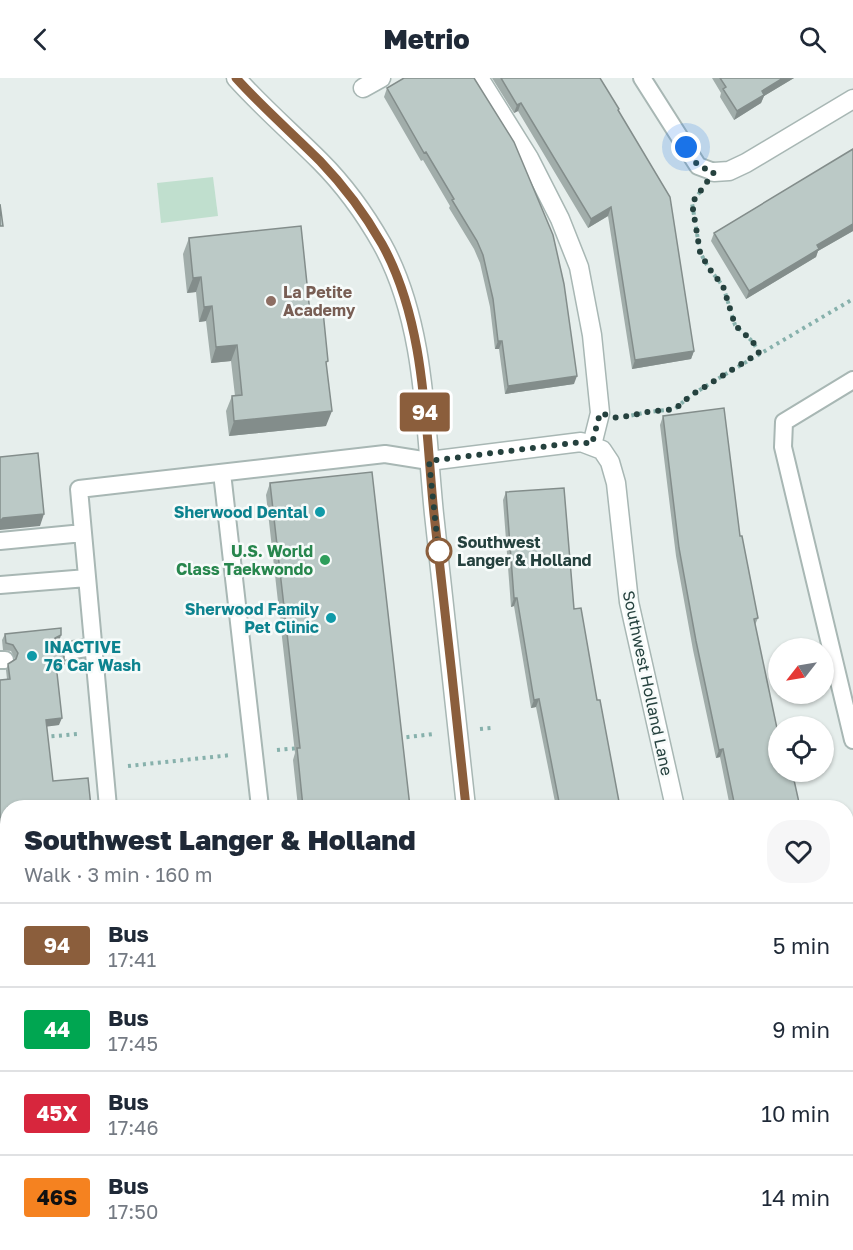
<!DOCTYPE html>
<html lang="en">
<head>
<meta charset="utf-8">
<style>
	:root { --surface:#fff; --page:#f6f6f7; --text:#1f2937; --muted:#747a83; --line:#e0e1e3 }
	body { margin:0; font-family:"Golos Text",sans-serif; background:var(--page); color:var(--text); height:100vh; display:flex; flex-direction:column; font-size:22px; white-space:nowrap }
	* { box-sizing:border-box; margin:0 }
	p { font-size:20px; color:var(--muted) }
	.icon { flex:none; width:33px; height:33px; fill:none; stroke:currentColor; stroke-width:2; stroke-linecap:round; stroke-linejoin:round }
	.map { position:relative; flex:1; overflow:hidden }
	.sheet { position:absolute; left:0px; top:722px; width:854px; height:452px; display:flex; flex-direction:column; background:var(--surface); border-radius:24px 24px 0 0; box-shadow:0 2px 4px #0004 }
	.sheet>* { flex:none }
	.badge { padding:0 12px; border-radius:4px; font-size:21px; line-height:39px }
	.needle { width:39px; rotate:239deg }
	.fabs { position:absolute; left:768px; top:560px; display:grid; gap:12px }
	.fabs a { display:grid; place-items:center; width:66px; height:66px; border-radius:50%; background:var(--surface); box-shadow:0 2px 4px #0004; font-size:30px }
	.you { position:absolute; width:30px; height:30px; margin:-15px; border:4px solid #fff; border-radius:50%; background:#1a73e8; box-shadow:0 0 0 9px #1a73e833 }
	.map>.badge { position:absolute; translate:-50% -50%; box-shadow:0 0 0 3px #fff }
	.round { display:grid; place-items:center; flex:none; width:63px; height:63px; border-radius:24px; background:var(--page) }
	.headline { display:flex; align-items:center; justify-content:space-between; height:102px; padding:0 24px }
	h1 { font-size:28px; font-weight:800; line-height:45px }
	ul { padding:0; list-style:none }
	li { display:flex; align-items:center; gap:18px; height:84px; padding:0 24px; border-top:2px solid var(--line) }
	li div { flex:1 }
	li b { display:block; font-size:22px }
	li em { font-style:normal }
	li .badge { min-width:66px; font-weight:700; text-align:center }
	header { display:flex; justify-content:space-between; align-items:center; height:78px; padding:0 24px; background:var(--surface); font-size:27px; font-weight:800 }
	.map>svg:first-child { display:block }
	.green { fill:#c0dfce }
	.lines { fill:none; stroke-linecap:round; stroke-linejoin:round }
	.service-casing { stroke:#a8b7b4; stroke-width:20 }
	.minor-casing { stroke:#a8b7b4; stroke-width:21 }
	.tertiary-casing { stroke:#a8b7b4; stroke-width:21 }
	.path { stroke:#87b1ac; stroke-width:4; stroke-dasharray:3 4.5; stroke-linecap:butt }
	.service { stroke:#fff; stroke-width:16 }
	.minor { stroke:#fff; stroke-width:18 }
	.tertiary { stroke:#fff; stroke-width:18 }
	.wall { fill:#a1adaa }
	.shaded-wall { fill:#838d8b }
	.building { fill:#bbc9c6; stroke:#838d8b; stroke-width:1.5 }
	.line-casing { stroke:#fff; stroke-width:14 }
	.line { stroke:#8b5e3c; stroke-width:9 }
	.walk { stroke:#25413e; stroke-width:6; stroke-dasharray:0 10.8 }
	.education-dot { fill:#8d6e63; stroke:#f7fbfa; stroke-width:2 }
	.culture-dot { fill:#0f9aa8; stroke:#f7fbfa; stroke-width:2 }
	.stop-dot { fill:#fff; stroke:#8b5e3c; stroke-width:3 }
	.leisure-dot { fill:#2e9e5b; stroke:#f7fbfa; stroke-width:2 }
	.labels { text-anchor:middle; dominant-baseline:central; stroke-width:5; stroke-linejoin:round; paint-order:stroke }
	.education-label { font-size:16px; font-weight:bold; fill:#785e54; stroke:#f7fbfa; text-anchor:start }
	.culture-label { font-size:16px; font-weight:bold; fill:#0d838f; stroke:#f7fbfa; text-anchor:end }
	.stop-label { font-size:16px; font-weight:bold; fill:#25413e; stroke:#f7fbfa; text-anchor:start }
	.leisure-label { font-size:16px; font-weight:bold; fill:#27864d; stroke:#f7fbfa; text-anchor:end }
	.street-label { font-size:16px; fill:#25413e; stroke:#f7fbfa }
</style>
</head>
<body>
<header><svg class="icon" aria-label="back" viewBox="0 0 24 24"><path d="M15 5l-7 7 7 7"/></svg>Metrio<svg class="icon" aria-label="search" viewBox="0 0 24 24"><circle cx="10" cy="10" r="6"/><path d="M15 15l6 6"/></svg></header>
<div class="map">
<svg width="853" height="1172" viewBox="0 0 853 1172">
	<rect width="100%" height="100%" fill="#e6eeec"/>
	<path class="green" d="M213,99L218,138L161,145L157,105Z"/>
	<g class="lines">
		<g class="service-casing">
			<path id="service" d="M642,0L698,88L714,94
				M853,302L784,344L783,369L853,662
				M222,395L260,729
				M0,463L83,455
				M0,507L87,500
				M60,574L93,569
				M0,582H5
				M108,729L79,411L385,376L429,383
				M0,794L8,793
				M0,863L8,864
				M846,1036L853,1031
				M0,1107L8,1109
				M483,1166L485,1172
				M217,1172L219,1166
				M620,1172L631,1166"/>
		</g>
		<g class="minor-casing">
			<path id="minor" d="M479,0L529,80L560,141L579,189L592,257L600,335L592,367
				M363,10L381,0
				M714,94L729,93L746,85L853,21
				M429,383L581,364L602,372L610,384L616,405L629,524L675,729"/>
		</g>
		<g class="tertiary-casing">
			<path id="tertiary" d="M236,0C262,29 292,55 320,83C344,107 365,136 382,166C426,245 425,348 434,436C445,534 455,631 466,729
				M553,1166L556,1172"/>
		</g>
		<path class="path" d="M700,114L692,125L700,174L708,189L723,208L735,247L753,264L759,275
			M624,339L648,334L675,331L690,318L714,303L853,221
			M480,651L491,650
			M44,659L78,656
			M399,660L434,656
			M277,672L299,670
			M128,688L231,677"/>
		<use href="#service" class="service"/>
		<use href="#minor" class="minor"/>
		<use href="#tertiary" class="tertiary"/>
	</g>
	<path class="wall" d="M492,0H600L618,34L694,273L691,281L632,291L608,138L588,150L518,33L514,35Z
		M712,0H794L764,18L761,25L734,42L720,19L721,15Z
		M387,10L574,306L505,316L499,271H495L490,229L480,185L474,171L449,130L450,128L423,82L421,83L384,19Z
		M853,71V153L818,173L816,179L746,221L711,163L714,155Z
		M189,160L310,235L326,289V348L229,358L226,333L232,318H235L231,283L211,285L206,243L199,244L196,214L187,215L183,176Z
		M663,338L740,458L758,540L755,547L778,693L800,729H730L720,679L716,680L693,572L676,478L660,347Z
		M270,405L410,729H298L293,682L295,675L266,417Z
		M506,414L574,531L597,622L620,729H556L536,629L531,630L514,528L511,529L503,422Z
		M5,556L59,564L53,566L52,569L62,592L57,593L59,647L47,648L8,729V772L0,773L7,601L6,592L8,586L15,581L11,573L3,572L2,562Z
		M0,959L8,961V1075L0,1073Z"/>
	<path class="shaded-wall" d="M783,0H794L764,18L761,25L734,42L737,33L762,13Z
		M521,25L518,33L514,35L517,27Z
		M611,129L608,138L588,150L591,141Z
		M853,146V153L818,173L816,179L746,221L749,213L817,167Z
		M201,199L196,214L187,215L193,200Z
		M212,228L206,243L199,244L204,229Z
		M498,263H502L499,271H495Z
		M237,267L231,283L211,285L216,269Z
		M694,273L691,281L632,291L635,282Z
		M577,298L574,306L505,316L508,308Z
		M332,333L326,348L229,358L234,343Z
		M44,436L40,448L0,452V443L3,440Z
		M514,520H517L514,528L511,529Z
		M61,557L59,564L53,566L55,560Z
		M56,586H64L62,592L54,593Z
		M539,621L536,629L531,630L534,622Z
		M62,640L59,647L44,649L46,642Z
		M723,671L720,679L716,680L719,672Z
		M8,766V772L0,773V767Z
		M853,986V994L846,996V988Z"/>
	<path class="building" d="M404,0H474L514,64L553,157L564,206L577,298L508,308L502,263H498L493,221L483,177L477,163L452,122L454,121L426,74L424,75L387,10Z
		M501,0H600L619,31L618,32L670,119L694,273L635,282L611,129L591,141L521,25L517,27Z
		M720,0H783L762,13L764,17L737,33L723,11L726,9Z
		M853,71V146L817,167L819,171L749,213L714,155Z
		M0,126L3,148H0Z
		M301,148L310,235L323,233L328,283L326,284L332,333L234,343L232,318L242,317L237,267L216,269L212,228L204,229L201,199L193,200L189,160Z
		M724,330L740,458H742L758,540L754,541L778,655V693H792L800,729H735L723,671L719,672L696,563L679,470L663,338Z
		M38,375L44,436L3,440L0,443V379Z
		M372,394L410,729H303L297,670H300L270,405Z
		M564,410L574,531L581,530L597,622H600L620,729H560L539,621L534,622L517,520H514L506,414Z
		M61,550V557L55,560L52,568L55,574L64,578V586H56L62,640L46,642L53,703L88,700L91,729H8V766L0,767V602L10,601L8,586L16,581L18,575L13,567L6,565L5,556Z
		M846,931L853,963V986L846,988Z
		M0,959L8,961V1062L0,1060Z
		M267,1166H399L397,1172H266Z"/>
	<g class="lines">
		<g class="line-casing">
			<path id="line" d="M236,0C262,29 292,55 320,83C344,108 365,136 382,166C426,245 425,348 434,436C445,534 456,631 466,729"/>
		</g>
		<use href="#line" class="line"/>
		<path class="walk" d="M439,473V478L429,383L581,364L592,366L600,335L617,340L648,334L675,331L690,318L759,275L753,264L735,247L723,208L708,189L700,174L692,125L714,94L698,88L686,69"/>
	</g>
	<circle class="education-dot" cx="271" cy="223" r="6"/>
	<g class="culture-dot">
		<circle cx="320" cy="434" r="6"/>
		<circle cx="331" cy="540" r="6"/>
		<circle cx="32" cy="578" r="6"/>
	</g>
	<circle class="stop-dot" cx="439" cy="473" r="12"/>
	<circle class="leisure-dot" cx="325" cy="482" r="6"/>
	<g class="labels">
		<g class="education-label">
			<text x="283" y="214">La Petite<tspan x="283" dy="18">Academy</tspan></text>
		</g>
		<g class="culture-label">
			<text x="308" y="434">Sherwood Dental</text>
			<text x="319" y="531">Sherwood Family<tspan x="319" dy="18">Pet Clinic</tspan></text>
			<text x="44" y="569" text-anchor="start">INACTIVE<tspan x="44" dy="18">76 Car Wash</tspan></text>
		</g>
		<g class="stop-label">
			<text x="457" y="464">Southwest<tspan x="457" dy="18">Langer &amp; Holland</tspan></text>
		</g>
		<g class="leisure-label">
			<text x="313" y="473">U.S. World<tspan x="313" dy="18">Class Taekwondo</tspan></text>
		</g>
		<g class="street-label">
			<text transform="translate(648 605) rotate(78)">Southwest Holland Lane</text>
		</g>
	</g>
</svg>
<div class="fabs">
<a><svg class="needle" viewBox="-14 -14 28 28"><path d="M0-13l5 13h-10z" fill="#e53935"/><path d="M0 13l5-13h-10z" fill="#747a83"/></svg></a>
<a><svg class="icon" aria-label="locate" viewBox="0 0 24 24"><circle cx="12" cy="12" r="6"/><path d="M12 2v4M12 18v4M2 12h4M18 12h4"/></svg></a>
</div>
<div class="you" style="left:686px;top:69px"></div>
<b class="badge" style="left:425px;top:334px;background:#8b5e3c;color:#fff">94</b>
<section class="sheet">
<div class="headline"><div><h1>Southwest Langer &amp; Holland</h1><p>Walk · 3 min · 160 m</p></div><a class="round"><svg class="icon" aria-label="heart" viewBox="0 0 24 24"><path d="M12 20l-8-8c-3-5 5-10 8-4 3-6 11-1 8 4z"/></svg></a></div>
<ul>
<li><span class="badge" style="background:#8b5e3c;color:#fff">94</span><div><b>Bus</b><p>17:41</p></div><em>5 min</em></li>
<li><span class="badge" style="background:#00a651;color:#fff">44</span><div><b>Bus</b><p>17:45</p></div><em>9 min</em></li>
<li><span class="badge" style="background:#d7263d;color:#fff">45X</span><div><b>Bus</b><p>17:46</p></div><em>10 min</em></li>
<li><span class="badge" style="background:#f58220;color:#111">46S</span><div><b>Bus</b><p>17:50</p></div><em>14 min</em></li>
</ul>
</section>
</div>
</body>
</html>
